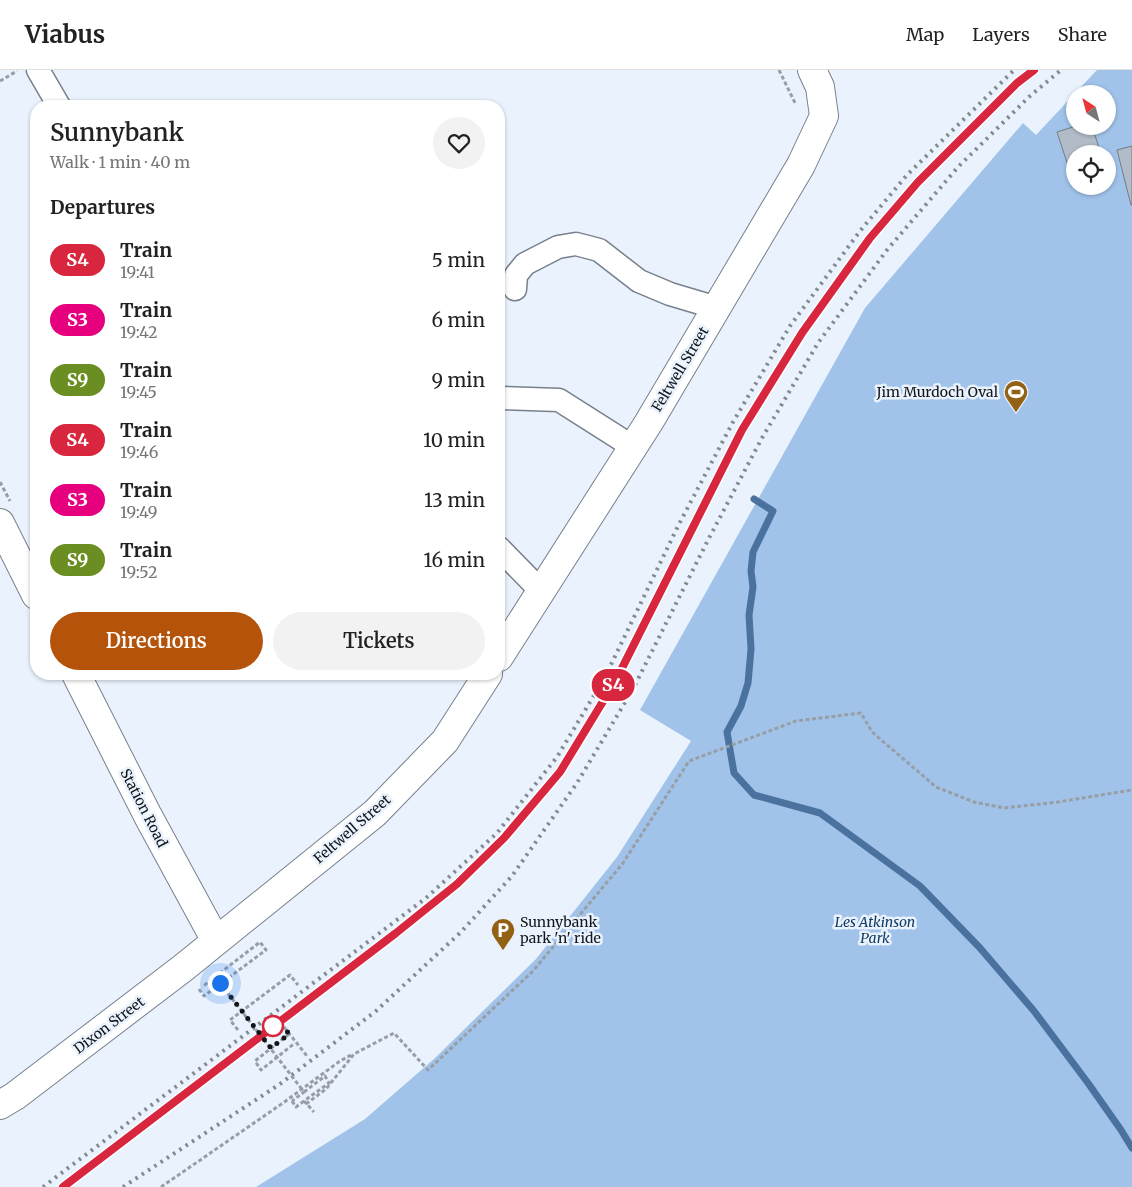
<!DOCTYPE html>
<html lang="en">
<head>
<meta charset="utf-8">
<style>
	:root { --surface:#fff; --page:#f2f2f2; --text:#222; --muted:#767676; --line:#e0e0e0; --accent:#b45309 }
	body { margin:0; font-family:Merriweather,serif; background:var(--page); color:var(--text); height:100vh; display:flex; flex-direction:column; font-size:19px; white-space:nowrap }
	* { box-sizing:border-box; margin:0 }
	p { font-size:16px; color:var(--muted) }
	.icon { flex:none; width:28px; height:28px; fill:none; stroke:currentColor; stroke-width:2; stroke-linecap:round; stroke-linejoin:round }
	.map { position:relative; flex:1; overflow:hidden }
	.panel { position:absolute; left:30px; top:30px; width:475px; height:580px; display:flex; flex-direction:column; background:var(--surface); border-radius:20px; box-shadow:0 1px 4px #0004 }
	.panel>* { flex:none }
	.badge { padding:0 10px; border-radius:16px; font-size:18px; line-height:32px }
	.needle { width:32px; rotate:324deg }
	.tools { position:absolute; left:1066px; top:15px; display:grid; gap:10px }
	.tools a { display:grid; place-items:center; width:50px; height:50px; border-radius:50%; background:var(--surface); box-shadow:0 1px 4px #0004; font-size:25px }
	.you { position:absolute; width:25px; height:25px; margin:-12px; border:4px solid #fff; border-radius:50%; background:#1a73e8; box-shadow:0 0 0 8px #1a73e833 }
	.map>.badge { position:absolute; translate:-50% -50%; box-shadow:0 0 0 2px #fff }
	h2 { padding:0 20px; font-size:19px; line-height:45px }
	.round { display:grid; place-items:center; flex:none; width:52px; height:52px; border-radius:26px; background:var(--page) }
	.head { display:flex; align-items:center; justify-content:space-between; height:85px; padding:0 20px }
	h1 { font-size:24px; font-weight:600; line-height:38px }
	.primary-button { display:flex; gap:10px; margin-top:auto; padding:10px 20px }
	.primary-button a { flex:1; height:58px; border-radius:30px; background:var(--accent); color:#fff; font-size:20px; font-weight:600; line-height:58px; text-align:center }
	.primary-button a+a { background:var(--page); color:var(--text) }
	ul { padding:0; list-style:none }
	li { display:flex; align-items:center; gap:15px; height:60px; padding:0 20px }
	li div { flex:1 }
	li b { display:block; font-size:19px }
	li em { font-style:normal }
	li .badge { min-width:55px; font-weight:700; text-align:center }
	header { display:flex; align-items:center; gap:30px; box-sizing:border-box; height:70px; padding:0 25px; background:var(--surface); border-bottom:1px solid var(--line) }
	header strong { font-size:24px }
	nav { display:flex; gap:28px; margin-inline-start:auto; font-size:18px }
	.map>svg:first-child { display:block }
	.green { fill:#a1c3ea; fill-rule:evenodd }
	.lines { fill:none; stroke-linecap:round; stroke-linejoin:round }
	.stream { stroke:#4b729e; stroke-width:7 }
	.building { fill:#b1bcc8; stroke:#737c88 }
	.minor-casing { stroke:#77818c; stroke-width:25 }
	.tertiary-casing { stroke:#77818c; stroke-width:30 }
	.path { stroke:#979ea6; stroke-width:3; stroke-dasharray:4 2.5; stroke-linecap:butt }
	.minor { stroke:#fff; stroke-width:22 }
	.tertiary { stroke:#fff; stroke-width:28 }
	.rail { stroke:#838a91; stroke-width:4; stroke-dasharray:2.5 5; stroke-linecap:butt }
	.path-bridge { stroke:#979ea6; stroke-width:3; stroke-dasharray:4 2.5; stroke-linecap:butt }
	.line-casing { stroke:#fff; stroke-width:11 }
	.line { stroke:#d7263d; stroke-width:8 }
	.walk { stroke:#12161a; stroke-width:5; stroke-dasharray:0 9 }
	.stop-dot { fill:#fff; stroke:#d7263d; stroke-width:2.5 }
	.labels { text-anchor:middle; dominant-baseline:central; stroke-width:5; stroke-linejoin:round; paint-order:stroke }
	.street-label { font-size:14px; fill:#12161a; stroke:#eaf3fd }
	.poi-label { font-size:14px; fill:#12161a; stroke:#eaf3fd; text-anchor:end }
	.park-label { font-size:14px; font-style:italic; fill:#153c65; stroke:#eaf3fd }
</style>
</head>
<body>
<header>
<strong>Viabus</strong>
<nav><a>Map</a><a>Layers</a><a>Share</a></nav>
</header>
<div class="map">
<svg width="1132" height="1117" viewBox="0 0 1132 1117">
	<rect width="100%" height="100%" fill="#eaf3fd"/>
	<path class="green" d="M1097,0H1132V1117H256L365,1049L434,989L536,889L617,787L691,671L640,640L865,238L1023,53L1036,65ZM1075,24H1108V56H1075ZM1075,84H1108V116H1075Z"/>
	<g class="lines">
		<path class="stream" d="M754,429L773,441L753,482L751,501L753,517L749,545L751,579L748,613L741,636L727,662L734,703L754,725L820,743L920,816L980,878L1034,941L1088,1013L1121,1060L1132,1078"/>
	</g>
	<path class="building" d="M1076,56H1092L1101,84H1075V101L1070,102L1057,62Z
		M1132,76V135H1131L1117,80Z"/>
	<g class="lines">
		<g class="minor-casing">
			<path id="minor" d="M38,0L59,36
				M515,219L516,205L525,194L558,177L576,174L599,180L639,211L670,224L717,238
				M499,328L559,330L633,377
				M499,478L541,521"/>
		</g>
		<g class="tertiary-casing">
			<path id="tertiary" d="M0,453L36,525
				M499,587L649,352L801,95L824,46L820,17L812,0
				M76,604L148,746L216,871
				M0,1035L15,1026L183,898L375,743L445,671L488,604"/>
		</g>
		<path class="path" d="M779,0L796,35
			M0,11L17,1
			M0,412L10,431
			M199,919L204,926L266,880L260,872L202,917
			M284,957L307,986
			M238,960L230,950L290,905L298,915
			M289,964L255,991L261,1000L295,973
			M304,1022L325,1006L329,1013L304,1031L314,1042
			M292,1031L296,1037L304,1031
			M306,1034L326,1019L354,984L394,963L428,1000L533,901L623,793L689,691L796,651L861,643L872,662L936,717L974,732L1004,738L1058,732L1132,720
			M161,1117L283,1033L340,991L351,985"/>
		<use href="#minor" class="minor"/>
		<use href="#tertiary" class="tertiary"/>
		<path class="rail" d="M43,1117L426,828L497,763L557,687L605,607L678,456L733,352L790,256L860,161L907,105L1014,0
			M63,1117L396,863L457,814L504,769L560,702L616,610L742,360L802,263L870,168L917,112L1017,13L1034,0
			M123,1117L280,1014L376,941L461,862L512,806L577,713L633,619L708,470L762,368L818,273L887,180L958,97L1030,26L1061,0"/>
		<path class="path-bridge" d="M220,913L304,1022L292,1031"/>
	</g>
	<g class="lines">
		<g class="line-casing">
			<path id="line" d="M63,1117L396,863L457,814L504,768L560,702L616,610L742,360L802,263L870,168L918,112L1017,13L1034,0"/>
		</g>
		<use href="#line" class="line"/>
		<path class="walk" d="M220,913L271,978L289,964L284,957L273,956"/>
	</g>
	<defs>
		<g id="stadium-pin" transform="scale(1.25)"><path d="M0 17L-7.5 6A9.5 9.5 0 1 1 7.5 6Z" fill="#936113" stroke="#eaf3fd"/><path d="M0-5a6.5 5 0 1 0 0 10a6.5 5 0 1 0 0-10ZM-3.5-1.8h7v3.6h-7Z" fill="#fff"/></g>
		<g id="parking-pin" transform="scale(1.25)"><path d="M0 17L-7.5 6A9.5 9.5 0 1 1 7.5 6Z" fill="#936113" stroke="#eaf3fd"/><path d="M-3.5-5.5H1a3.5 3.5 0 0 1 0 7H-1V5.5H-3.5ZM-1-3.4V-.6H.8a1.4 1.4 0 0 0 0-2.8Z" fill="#fff"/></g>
	</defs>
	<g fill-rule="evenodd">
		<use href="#stadium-pin" x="1016" y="322"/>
		<use href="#parking-pin" x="503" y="860"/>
	</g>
	<circle class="stop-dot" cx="273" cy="956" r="10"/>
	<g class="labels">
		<g class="street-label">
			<text transform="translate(680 299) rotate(-59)">Feltwell Street</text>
			<text transform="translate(144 738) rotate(63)">Station Road</text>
			<text transform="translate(352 759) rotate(-41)">Feltwell Street</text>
			<text transform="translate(109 955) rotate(-37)">Dixon Street</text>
		</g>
		<g class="poi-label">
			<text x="998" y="322">Jim Murdoch Oval</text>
			<text x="520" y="852" text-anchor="start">Sunnybank<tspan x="520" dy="16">park 'n' ride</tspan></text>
		</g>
		<g class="park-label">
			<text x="875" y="852">Les Atkinson<tspan x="875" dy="16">Park</tspan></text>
		</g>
	</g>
</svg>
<div class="tools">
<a><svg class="needle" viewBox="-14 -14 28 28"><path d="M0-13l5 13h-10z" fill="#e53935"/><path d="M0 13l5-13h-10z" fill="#767676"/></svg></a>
<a><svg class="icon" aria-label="locate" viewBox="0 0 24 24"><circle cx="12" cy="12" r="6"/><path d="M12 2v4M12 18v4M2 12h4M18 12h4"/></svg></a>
</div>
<div class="you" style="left:220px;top:913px"></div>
<b class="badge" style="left:613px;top:615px;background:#d7263d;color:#fff">S4</b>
<section class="panel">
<div class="head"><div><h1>Sunnybank</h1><p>Walk · 1 min · 40 m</p></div><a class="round"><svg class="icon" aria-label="heart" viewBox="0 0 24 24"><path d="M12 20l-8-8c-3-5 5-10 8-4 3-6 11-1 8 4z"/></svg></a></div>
<h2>Departures</h2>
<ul>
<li><span class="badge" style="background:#d7263d;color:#fff">S4</span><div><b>Train</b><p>19:41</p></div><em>5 min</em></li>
<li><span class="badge" style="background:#e6007e;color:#fff">S3</span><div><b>Train</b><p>19:42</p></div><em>6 min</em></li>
<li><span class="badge" style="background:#6b8e23;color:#fff">S9</span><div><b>Train</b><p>19:45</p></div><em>9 min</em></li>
<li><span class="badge" style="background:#d7263d;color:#fff">S4</span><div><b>Train</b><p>19:46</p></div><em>10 min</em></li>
<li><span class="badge" style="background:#e6007e;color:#fff">S3</span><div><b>Train</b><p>19:49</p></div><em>13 min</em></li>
<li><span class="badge" style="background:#6b8e23;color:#fff">S9</span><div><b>Train</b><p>19:52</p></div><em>16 min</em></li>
</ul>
<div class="primary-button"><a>Directions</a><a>Tickets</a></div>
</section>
</div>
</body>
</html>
